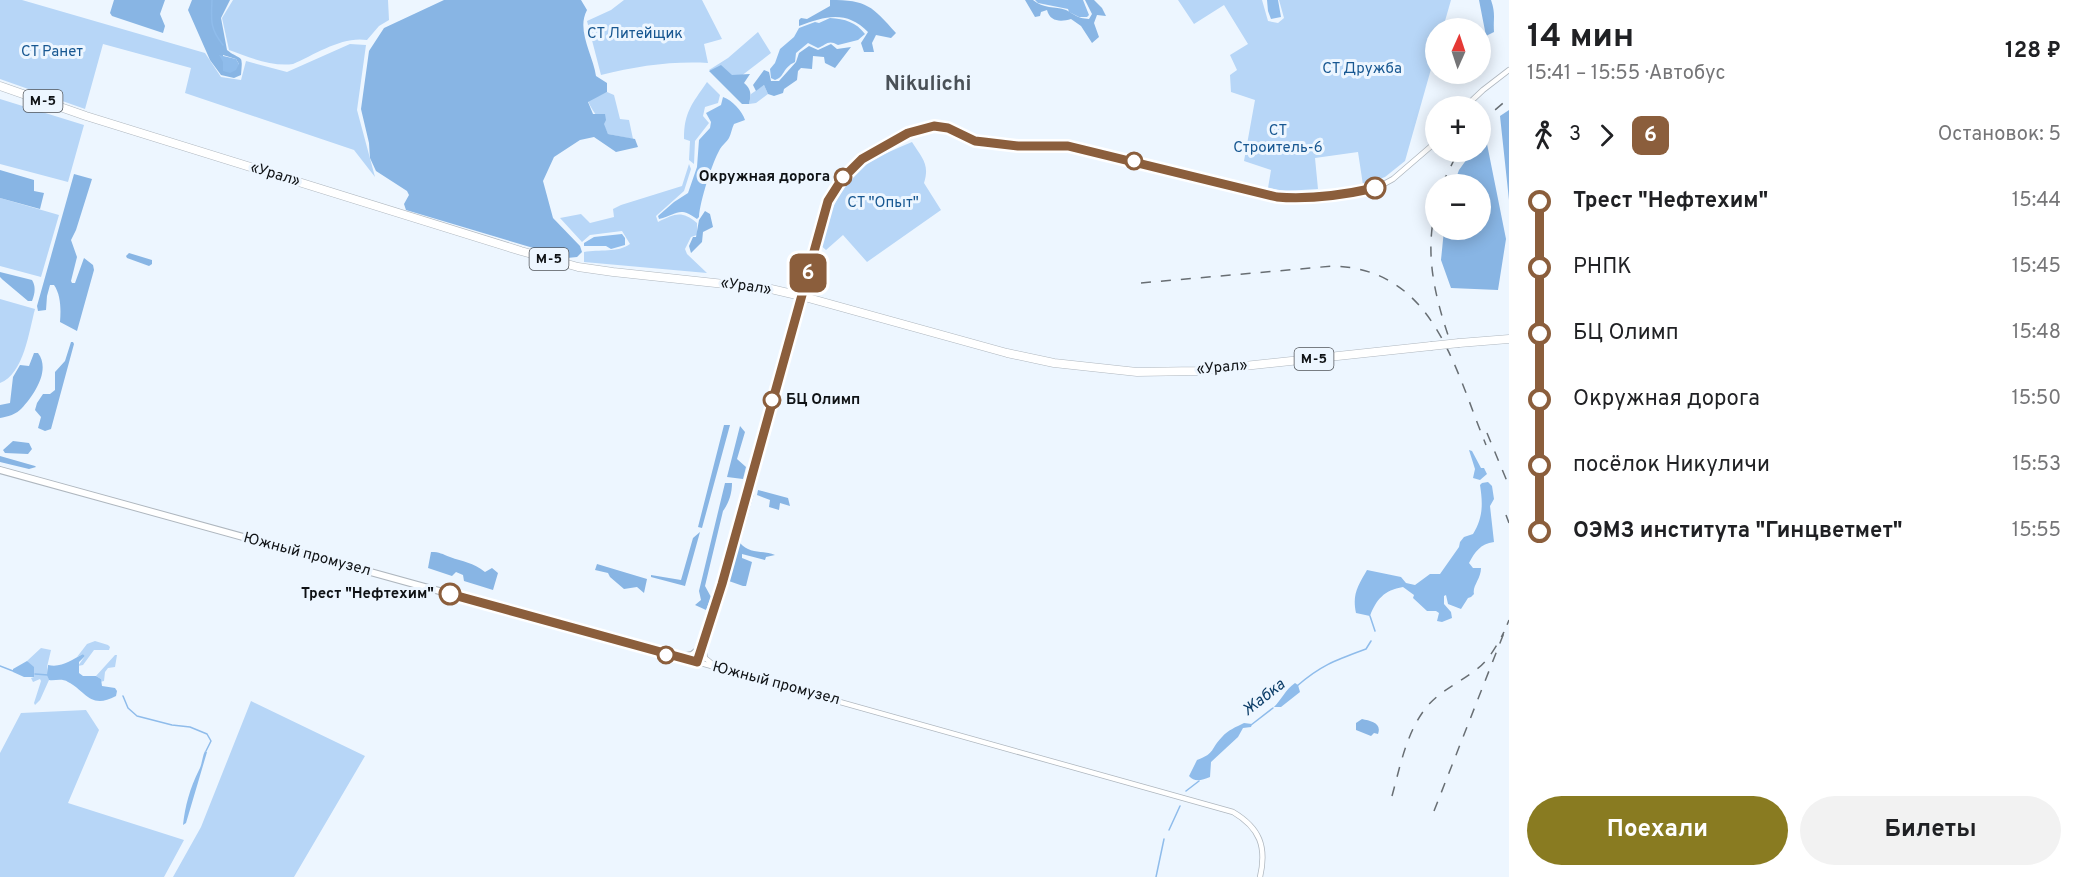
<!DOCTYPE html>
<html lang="ru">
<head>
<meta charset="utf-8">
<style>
	:root { --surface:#fff; --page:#f2f2f2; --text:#202124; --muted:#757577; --accent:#897b21 }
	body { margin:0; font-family:Overpass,sans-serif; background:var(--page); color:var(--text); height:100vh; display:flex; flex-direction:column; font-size:22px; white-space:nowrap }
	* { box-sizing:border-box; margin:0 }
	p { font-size:20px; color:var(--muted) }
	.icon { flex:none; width:33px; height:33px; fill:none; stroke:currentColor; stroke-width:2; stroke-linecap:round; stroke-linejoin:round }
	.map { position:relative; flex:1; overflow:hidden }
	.sheet { display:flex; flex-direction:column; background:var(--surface); width:570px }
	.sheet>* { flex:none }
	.badge { padding:0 12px; border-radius:9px; font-size:21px; line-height:39px }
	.needle { width:39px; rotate:3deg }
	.tools { position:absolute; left:1425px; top:18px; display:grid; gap:12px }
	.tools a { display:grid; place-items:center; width:66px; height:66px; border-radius:50%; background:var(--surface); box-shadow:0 3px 15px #0003; font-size:30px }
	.map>.badge { position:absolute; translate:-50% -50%; box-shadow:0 0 0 3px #fff }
	.legs { display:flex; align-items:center; gap:9px; height:66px; padding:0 18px; font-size:20px }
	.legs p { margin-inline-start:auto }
	.overview { display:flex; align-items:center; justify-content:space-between; height:102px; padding:0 18px }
	h1 { font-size:33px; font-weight:700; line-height:45px }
	.button { display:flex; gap:12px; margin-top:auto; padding:12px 18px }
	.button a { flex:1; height:69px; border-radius:36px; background:var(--accent); color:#fff; font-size:24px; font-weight:700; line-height:69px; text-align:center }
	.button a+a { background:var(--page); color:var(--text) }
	ul { padding:0 18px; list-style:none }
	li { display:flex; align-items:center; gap:21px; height:66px; font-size:22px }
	li i { display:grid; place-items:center; width:9px; height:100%; margin:0 8px; background:currentColor }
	li i::after { content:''; width:15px; height:15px; margin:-8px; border:4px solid; border-radius:50%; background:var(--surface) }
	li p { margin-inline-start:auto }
	li:first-child i { background:linear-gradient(#0000 50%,currentColor 0) }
	li:last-child i { background:linear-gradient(currentColor 50%,#0000 0) }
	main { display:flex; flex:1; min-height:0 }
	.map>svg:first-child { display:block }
	.green { fill:#b7d6f7 }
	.forest { fill:#88b5e4; fill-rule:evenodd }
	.water { fill:#8fbceb }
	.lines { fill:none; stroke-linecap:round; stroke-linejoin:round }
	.stream { stroke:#8fbceb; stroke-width:1.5 }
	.minor-casing { stroke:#afb7bf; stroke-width:6 }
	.major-casing { stroke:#afb7bf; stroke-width:8 }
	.highway-casing { stroke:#afb7bf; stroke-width:9 }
	.minor { stroke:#fff; stroke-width:4.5 }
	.major { stroke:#fff; stroke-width:6 }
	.highway { stroke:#fff; stroke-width:8 }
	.rail { stroke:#686e73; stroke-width:1.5; stroke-dasharray:10 10; stroke-linecap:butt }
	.highway-bridge-casing { stroke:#afb7bf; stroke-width:9; stroke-linecap:butt }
	.highway-bridge { stroke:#fff; stroke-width:8 }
	.line-1-casing { stroke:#fff; stroke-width:14 }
	.line-1 { stroke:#8b5e3c; stroke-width:9 }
	.stop-1-dot { fill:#fff; stroke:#8b5e3c; stroke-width:3 }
	.labels { text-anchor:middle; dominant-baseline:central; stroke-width:6; stroke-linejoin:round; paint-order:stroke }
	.shield { fill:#edf6ff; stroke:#52565b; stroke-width:1.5 }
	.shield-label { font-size:14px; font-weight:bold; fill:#0f1215 }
	.park-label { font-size:15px; fill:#175791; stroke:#edf6ff }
	.street-label { font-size:15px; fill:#0f1215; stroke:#edf6ff }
	.stop-label { font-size:15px; font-weight:bold; fill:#0f1215; stroke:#edf6ff; text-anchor:end }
	.water-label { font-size:16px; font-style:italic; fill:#0c3d68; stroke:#edf6ff }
	.district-label { font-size:21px; font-weight:bold; fill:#4a5158; stroke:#edf6ff }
</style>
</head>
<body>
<main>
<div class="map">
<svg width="1509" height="877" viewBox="0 0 1509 877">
	<rect width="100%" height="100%" fill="#edf6ff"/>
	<path class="green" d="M0,0H22L205,53L221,77L241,80L246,61L287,72L350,44L366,45L357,110L375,177L354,150L185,93L191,68L103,44L85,109L0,79Z
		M233,0H388L389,20L379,26L367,40C342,36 316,54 293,64C272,67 248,57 229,50L222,18Z
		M624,0H702L722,39L704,44L708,63C672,61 637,66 601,75L587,21L611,10Z
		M1178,0H1262L1268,21L1278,23L1284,18L1279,0H1451L1443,28H1436L1435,55L1405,161L1385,177L1363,185L1358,152L1315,158L1318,189L1285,191L1268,188L1271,170L1244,161L1255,100L1231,92L1230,75L1237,70L1230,55L1248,44L1224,5L1194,24Z
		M758,32L771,53L732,83L709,70L728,58Z
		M707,82L720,95L718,103L705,107L703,116L709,123L695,141L694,164L689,160L690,141L684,139C684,112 692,104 707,82Z
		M764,85L768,94L756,103L749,104L751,94Z
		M607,92L614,95L620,119L629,120L633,139L608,134C603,121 593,114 588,101Z
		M0,99L84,125L68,182L0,164Z
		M912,142C922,158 930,164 924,183L941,210L867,262L843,235L826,250L819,244C830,214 841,179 870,162C883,154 898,148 912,142Z
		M689,164L691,169L684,191L656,216L658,222C675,214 681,210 697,223V235L691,237L685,249L687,254L707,273L584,262V252C599,249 618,253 630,244L622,231L590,235L582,242L560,218L581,214L590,223L614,217L613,209L621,205L682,186Z
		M0,198L59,215L41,277L0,266Z
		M0,299L35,309C29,331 24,374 0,383Z
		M95,641L108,645L110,647L109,650H94L83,665L78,666L85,656L83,654L77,657L87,644Z
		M41,648L51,650L47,667L49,680L40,700L35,705L34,703L41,681L40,679L33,682L31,678L34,677L27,661Z
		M115,655H117L115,667L108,668L105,672L104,681L100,682L101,679L96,676Z
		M251,701L365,756L294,877H173L201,827Z
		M86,710L99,730L68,803L184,840L164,877H0V753L21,713Z"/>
	<path class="forest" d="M114,0H165L160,14L165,26L163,33L112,16L110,13Z
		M192,0H230L221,18L227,50C242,62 243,52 241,75L234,78L221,75L210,60L188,10ZM223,55L236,59L239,64L223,71Z
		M444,0H581L587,10C576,30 593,55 596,76L607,83V92L588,102L593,114H605L606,120L604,124L608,134L635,139L638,147L616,152L594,137L580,140L554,157L543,181L553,218L580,246L582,252L577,257L567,258L406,210L404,204L409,195L407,191L376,171L370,158L369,143L361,109L369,51L384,28Z
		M830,0C867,0 872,6 896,33L891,38L876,35L872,43L874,52H864L861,43L868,32C847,10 825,16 799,26V20L801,18L807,19L830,6Z
		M1025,0H1033C1043,9 1055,6 1066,10C1076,15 1076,18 1089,19L1092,14L1085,0H1094L1102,8L1106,16L1097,15L1094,23L1099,37L1092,43L1081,26L1071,19C1061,22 1050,22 1047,10L1041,12L1040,16L1035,17Z
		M1479,0H1491C1496,15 1493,18 1494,32L1486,36Z
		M831,44L837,49L851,47L835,68L825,63L824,57L813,56L812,69L801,68L798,71L797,80L784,89L783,93L774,96L768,94L764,85L756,91L753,85L764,70L769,72L771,81H779L796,62L799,53L809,46L818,50Z
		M721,65L732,75L750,74L744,83C752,90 751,95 749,104H742L709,71Z
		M1509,110V200L1500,116Z
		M1485,134L1506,239L1498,290L1451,288L1441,260L1444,230H1480V184H1454L1459,170L1472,152H1480L1481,140Z
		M0,170L34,180V191L44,193L40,209L0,198Z
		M74,174L92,179L76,230L71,240L77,257L71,281L72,283H75L84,258L93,265L94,270L77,331L60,322C61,310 61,295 54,285H50L47,296L46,310L38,311L37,306Z
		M705,211L710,214L713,227L703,232L702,242L691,253L689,246L693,237H696L699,220Z
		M129,253L152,260V264L149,266L127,258L126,256Z
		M0,272L32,280C36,286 35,294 32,301H28L3,280L0,277Z
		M71,342H73L74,344L51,429L45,431L38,428L41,417L35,410L37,403L43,394H50L55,390V372L65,361Z
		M34,353H38C51,370 34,395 22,408C17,414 7,417 0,418V405L10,403L13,377L20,365L29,366Z
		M724,425H730L702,528L698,527Z
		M740,426L745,432L737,459L746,467L743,479L727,477Z
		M13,441L29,443L32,449L28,454L5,453L3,450Z
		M0,456L35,466L36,467L29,469L0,462Z
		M725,483H732C732,493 729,503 723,511L705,586L711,597L706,610L695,605L701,600L699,591Z
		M758,490L788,498L790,506L780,503L779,510L769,507L770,500L757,495Z
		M750,491L754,494L740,543C749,554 762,550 775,555L766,557L765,560L742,554V558L752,562L746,586H743L726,580Z
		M700,532L685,586L651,577V575L681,580L693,538Z
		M431,552C440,552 442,554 450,557C463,562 473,562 485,572L492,568L498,573L493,590L464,581L463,575L456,572L452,576L428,568Z
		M597,564L647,579L644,593L637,587L624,589L610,577L608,573L595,570Z
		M1362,719C1371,721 1382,723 1378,734L1374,733L1371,736L1356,730V723Z"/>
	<path class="water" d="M1035,0H1083L1089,15L1087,17H1079L1069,12L1068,9L1038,3Z
		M1267,0H1278L1281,17L1271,19L1268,11Z
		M830,18C845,19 856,22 865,34L858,40L838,45C828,39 826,45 818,48L808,43L796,53L795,62C782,68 785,77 775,80L771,78L770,69L775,63L780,49L794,37L799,28L815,22L819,23Z
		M219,55L236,59L239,64L236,70L230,73L223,71V62Z
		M723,97C732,100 742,111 745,120L734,124C732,128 731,134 729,138C727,142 722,145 720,149C712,163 700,201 699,217L697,219C679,206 678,214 659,219L658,216L674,202L688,193L697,167L699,140L710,128L711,122L706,113L721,105Z
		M622,234L625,238V245L611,249L606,246H584V243L594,237Z
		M1469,450L1472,451L1481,468H1484L1487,474L1480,480L1473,478L1475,469Z
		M1488,482L1492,486L1494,499L1490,506L1494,542C1480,544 1475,552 1469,563L1473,568H1481C1481,579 1472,586 1474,594L1471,597L1468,598L1461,609L1448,604L1446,595L1444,596V604L1451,612L1452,618L1442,622L1437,621L1439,613L1436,611H1427L1413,598L1414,595L1403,587C1384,590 1376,600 1370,616L1356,613C1352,594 1358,586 1367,570L1401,577L1406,583L1415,585L1430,574H1440L1459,547L1460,542L1464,537L1473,534C1483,518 1483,504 1480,485L1482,483Z
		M83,654L85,656L79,662V673L83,676H96L101,679L102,686L115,688L117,691L116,696C90,710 86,691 68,682C62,678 55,681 49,680L47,675L48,665C62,668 71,660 83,654Z
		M27,661L34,667V677H24L13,672V669Z
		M1295,683L1298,685L1300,692L1281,707H1274C1282,699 1285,690 1295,683Z
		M1244,723L1252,724L1251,727L1243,728L1238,737L1211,762L1210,777C1202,780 1195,783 1189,776L1197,760C1216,753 1210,749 1222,737C1228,730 1236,727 1244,723Z
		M205,751L207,752L186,823L183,825C185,806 190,788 199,770C202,765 202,757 205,751Z"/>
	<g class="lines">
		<path class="stream" d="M212,0C211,21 210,29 223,45
			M1370,616L1375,631
			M0,666L13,671
			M35,674L48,675
			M1297,686C1321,665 1336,660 1366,649L1371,641
			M123,696L128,708L137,716L172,725L190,727L207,734L211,741L206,751
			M1251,725L1273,708
			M1186,791L1199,781
			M1169,830L1180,806
			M1156,877L1164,839"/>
		<g class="minor-casing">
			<path id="minor" d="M1466,106L1483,90L1509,70
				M801,296L823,215L832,194L842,179L862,159L879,147L907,133L927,126L948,128L975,141L984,143L1018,146H1068L1250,191L1295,199L1354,192L1382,185L1393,179L1436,142
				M703,647L705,658L715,666
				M697,662L1233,812C1260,828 1267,847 1260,877"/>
		</g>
		<g class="major-casing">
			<path id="major" d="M0,470L697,662L722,584L801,296
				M681,657L692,655L701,648"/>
		</g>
		<g class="highway-casing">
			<path id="highway" d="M0,86L86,116L521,251L578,267L613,272L771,289L801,296L1007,353L1054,363L1137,372L1197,371L1431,346
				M1459,343L1509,339"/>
		</g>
		<use href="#minor" class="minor"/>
		<use href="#major" class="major"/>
		<use href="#highway" class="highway"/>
		<path class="rail" d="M1480,123L1509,98
			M1442,184L1458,152
			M1436,207C1424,254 1435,297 1450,341
			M1141,283L1333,266C1434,269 1454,367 1486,445
			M1487,433L1509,486
			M1506,515L1509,523
			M1392,796C1400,767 1406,734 1425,709C1438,692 1457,684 1473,672C1488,662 1496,647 1504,632
			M1434,811L1509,620"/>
		<g class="highway-bridge-casing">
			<path id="highway-bridge" d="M1431,346L1459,343"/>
		</g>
		<use href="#highway-bridge" class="highway-bridge"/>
	</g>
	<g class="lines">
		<g class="line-1-casing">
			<path id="line-1" d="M450,594L697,662L722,584L828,201L842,179L862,159L908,133L934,126L948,128L975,141L984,142L1018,146H1068L1277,197C1310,200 1343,195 1375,188"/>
		</g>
		<use href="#line-1" class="line-1"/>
	</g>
	<g class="stop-1-dot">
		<circle cx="1134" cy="161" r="8"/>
		<circle cx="843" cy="177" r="8"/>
		<circle cx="1375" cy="188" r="10"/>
		<circle cx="772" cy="400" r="8"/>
		<circle cx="450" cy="594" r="10"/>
		<circle cx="666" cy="655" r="8"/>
	</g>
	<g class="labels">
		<g class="shield">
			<rect x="23.5" y="90" width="39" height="22" rx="4.5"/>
			<rect x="529.5" y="248" width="39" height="22" rx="4.5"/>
			<rect x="1294.5" y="348" width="39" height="22" rx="4.5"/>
		</g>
		<g class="shield-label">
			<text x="43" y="101">М-5</text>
			<text x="549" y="259">М-5</text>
			<text x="1314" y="359">М-5</text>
		</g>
		<g class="park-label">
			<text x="635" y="34">СТ Литейщик</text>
			<text x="52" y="52">СТ Ранет</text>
			<text x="1362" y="69">СТ Дружба</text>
			<text x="1278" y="131">СТ<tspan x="1278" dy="17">Строитель-6</tspan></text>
			<text x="883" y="203">СТ "Опыт"</text>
		</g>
		<g class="street-label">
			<text transform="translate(275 175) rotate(17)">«Урал»</text>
			<text transform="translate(746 287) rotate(8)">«Урал»</text>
			<text transform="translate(1222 368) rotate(-5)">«Урал»</text>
			<text transform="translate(307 555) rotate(15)">Южный промузел</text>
			<text transform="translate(776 684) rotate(15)">Южный промузел</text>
		</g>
		<g class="stop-label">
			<text x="830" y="177">Окружная дорога</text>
			<text x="786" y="400" text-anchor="start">БЦ Олимп</text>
			<text x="434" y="594">Трест "Нефтехим"</text>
		</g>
		<g class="water-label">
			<text transform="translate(1264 698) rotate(-38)">Жабка</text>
		</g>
		<g class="district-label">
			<text x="928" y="84">Nikulichi</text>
		</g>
	</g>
</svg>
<div class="tools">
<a><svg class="needle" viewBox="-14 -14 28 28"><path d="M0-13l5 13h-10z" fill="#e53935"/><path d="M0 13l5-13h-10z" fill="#757577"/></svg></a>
<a>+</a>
<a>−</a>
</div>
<b class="badge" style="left:808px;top:273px;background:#8b5e3c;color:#fff">6</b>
</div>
<section class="sheet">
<div class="overview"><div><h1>14 мин</h1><p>15:41 – 15:55 · Автобус</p></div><b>128 ₽</b></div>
<div class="legs"><svg class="icon" aria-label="walk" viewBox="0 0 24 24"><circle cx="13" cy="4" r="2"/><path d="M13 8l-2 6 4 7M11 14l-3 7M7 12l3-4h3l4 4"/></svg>3<svg class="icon" aria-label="forward" viewBox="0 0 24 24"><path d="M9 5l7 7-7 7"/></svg><b class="badge" style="background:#8b5e3c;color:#fff">6</b><p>Остановок: 5</p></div>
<ul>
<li><i style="color:#8b5e3c"></i><b>Трест &quot;Нефтехим&quot;</b><p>15:44</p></li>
<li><i style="color:#8b5e3c"></i><span>РНПК</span><p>15:45</p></li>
<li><i style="color:#8b5e3c"></i><span>БЦ Олимп</span><p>15:48</p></li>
<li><i style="color:#8b5e3c"></i><span>Окружная дорога</span><p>15:50</p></li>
<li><i style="color:#8b5e3c"></i><span>посёлок Никуличи</span><p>15:53</p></li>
<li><i style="color:#8b5e3c"></i><b>ОЭМЗ института &quot;Гинцветмет&quot;</b><p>15:55</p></li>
</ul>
<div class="button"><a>Поехали</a><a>Билеты</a></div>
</section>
</main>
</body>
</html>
